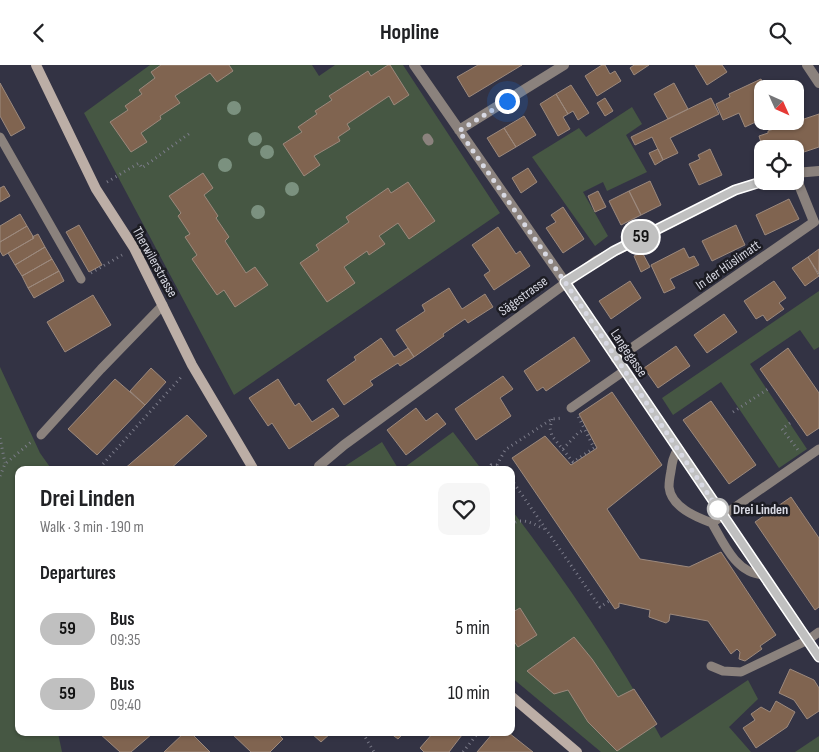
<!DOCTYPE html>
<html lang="en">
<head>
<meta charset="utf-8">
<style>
	:root { --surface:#fff; --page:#f6f6f6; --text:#202124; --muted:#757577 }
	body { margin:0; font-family:"Sofia Sans Condensed",sans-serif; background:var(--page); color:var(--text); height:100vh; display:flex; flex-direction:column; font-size:19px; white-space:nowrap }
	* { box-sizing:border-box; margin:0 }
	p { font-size:16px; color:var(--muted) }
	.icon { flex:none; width:28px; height:28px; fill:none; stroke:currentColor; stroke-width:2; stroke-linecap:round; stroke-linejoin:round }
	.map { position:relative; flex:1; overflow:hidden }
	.details { position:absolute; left:15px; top:401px; width:500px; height:270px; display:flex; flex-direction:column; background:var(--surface); border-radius:10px; box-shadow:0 1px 4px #0004 }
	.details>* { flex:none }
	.badge { padding:0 10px; border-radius:16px; font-size:18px; line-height:32px }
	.needle { width:32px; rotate:135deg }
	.buttons { position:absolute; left:754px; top:15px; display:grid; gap:10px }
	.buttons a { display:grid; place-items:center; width:50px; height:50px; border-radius:10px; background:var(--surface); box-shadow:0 1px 4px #0004; font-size:25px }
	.you { position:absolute; width:25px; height:25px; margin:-12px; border:4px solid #fff; border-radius:50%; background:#1a73e8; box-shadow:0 0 0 8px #1a73e833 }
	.map>.badge { position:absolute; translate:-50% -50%; box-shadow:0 0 0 2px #fff }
	h2 { padding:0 25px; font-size:19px; line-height:45px }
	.round { display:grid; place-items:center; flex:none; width:52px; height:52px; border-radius:10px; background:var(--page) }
	.summary { display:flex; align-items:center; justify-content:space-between; height:85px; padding:0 25px }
	h1 { font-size:24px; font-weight:700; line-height:38px }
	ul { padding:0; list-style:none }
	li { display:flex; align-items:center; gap:15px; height:65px; padding:0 25px }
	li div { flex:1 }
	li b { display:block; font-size:19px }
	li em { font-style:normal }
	li .badge { min-width:55px; font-weight:700; text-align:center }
	header { display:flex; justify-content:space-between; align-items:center; height:65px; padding:0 25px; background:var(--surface); font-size:22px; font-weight:700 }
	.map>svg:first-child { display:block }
	.green { fill:#465743 }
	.building { fill:#806450; stroke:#9c897d }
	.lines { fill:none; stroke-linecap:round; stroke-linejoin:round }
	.path { stroke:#7d7d8b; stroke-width:3; stroke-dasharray:1 4; stroke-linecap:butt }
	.lane { stroke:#8b827d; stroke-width:9 }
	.street { stroke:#8b827d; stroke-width:10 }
	.secondary { stroke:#bcaea6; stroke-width:10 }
	.tree { fill:#7b917f }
	.line-casing { stroke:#fff; stroke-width:11 }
	.line { stroke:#c0c0c0; stroke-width:8 }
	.walk { stroke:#d8d9e3; stroke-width:5; stroke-dasharray:0 9 }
	.stop-dot { fill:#fff; stroke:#c0c0c0; stroke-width:2.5 }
	.labels { text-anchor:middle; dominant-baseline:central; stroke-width:5; stroke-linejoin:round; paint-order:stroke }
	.street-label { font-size:14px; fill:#d8d9e3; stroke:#1c1c23 }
	.stop-label { font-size:14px; font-weight:bold; fill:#d8d9e3; stroke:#1c1c23; text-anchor:start }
</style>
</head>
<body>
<header><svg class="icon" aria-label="back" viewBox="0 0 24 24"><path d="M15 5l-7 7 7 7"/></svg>Hopline<svg class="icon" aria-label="search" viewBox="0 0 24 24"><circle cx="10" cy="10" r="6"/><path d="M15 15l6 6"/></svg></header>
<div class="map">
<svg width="819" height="687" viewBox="0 0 819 687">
	<rect width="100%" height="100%" fill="#334"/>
	<path class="green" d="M150,0H312L319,11L335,0H403L500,148L234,330L84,48Z
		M632,42L642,59L626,70L647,107L607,126L603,117L583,127L608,171L595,181L532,92L579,63L586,72Z
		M819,226V282L814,285L800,265L750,299L807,384L779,403L721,317L673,350L662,333Z
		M0,302L40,388L52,405H19V668H58L62,687H0Z
		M453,367L482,405H401Z
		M382,377L399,405H339Z
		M511,444C566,516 618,593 661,673L748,615L758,634L729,662L751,687H601L511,612Z
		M819,671V687H795Z"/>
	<path class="building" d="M161,0H229L233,6L217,17L210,8L175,31L180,38L160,51L161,54L141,68L147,77L131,87L110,57L128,45L125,41L142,29L139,25L155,13L151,7Z
		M388,0H390L409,30L394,40L389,31L347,59L350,64L338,72L340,76L314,91L320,100L304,111L283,79L302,67L298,62L317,49L315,46L332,35L329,31L368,6L371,11Z
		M478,0H522L469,32L457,12Z
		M602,0H605L610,9L615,6L621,16L597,31L585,11Z
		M634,0H649L634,10L630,3Z
		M695,0H722L727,7L707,20Z
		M761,14L766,24H762V54L745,62L739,48L723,55L716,39L730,32L729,29Z
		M0,18L25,63L11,71L0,51Z
		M674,18L688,44L668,54L654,29Z
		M571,20L589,48L578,55L573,46L568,49L556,29Z
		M556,29L568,49L563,52L570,64L558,71L540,39Z
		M605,33L613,46L605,51L597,38Z
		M711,33L719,49L670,73L678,88L663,95L652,72L635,80L631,72Z
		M819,49V82L795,90V84H763L759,71L768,68V66Z
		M524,51L536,70L516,82L504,63Z
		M768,56H787L788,57L770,65L766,57Z
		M504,63L516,82L499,92L487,73Z
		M658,84L663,95L655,100L649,88Z
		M710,84L722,110L699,120L689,99L700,94L698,90Z
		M528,103L537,117L521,128L512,113Z
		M203,108L213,123L204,130L218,151L216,153L229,172L225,176L246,208L255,202L268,220L235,242L224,225L217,230L192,194L197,190L185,172L190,169L178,151L181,148L169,131Z
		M650,116L661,140L641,150L629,126Z
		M408,117L435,156L409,174L398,158L379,171L385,179L369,190L367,186L344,202L355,218L327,237L300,198L319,185L316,180L349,157L346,152L388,123L391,128Z
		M4,121L10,131L0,137V123Z
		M598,126L606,142L595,147L588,131Z
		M629,126L641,150L621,160L609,136Z
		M789,134L799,154L765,170L756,150Z
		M563,142L584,174L563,188L546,163L556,157L551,150Z
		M20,149L27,161L0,177V161Z
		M79,160L102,200L89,207L66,167Z
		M736,160L745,180L712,196L702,176Z
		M27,161L34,173L3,191L0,186V177Z
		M498,162L516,189L520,186L530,201L494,225L484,210L490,206L472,180Z
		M38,169L45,182L15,200L8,188L34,173L32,172Z
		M45,182L52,194L22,211L15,200Z
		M684,183L689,193L694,191L699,200L670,214L675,223L664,228L651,200Z
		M819,184V209L808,192Z
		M642,187L650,202L641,207L634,191Z
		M808,192L819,211L805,221L792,203Z
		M52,194L59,206L28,223L22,211Z
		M59,206L64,216L34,233L28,223Z
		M630,216L641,233L611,254L599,236Z
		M774,216L786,233L779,238L784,244L767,256L763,250L756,254L744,236Z
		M449,223L462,244L485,229L493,242L468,258L465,254L443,269L444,271L414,292L396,265L425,246L422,240Z
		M93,230L111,260L65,287L47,257Z
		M724,249L737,267L707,288L694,270Z
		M574,272L590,296L546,326L543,322L537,326L524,306Z
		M381,273L394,292L408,283L414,292L400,301L398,298L370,316L373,320L344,340L327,315L356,295L354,292Z
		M676,281L690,301L658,323L644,303Z
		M788,283L819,328V363L807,371L760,304Z
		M151,303L166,317L145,340L130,326Z
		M503,311L513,324L500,333L511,351L476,375L455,344Z
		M115,314L145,340L97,390L68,364Z
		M278,314L295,341L299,338L312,357L333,343L339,351L289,384L272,358L268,361L249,333Z
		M612,327L662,400L607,444L640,494L689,502L721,487L776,570L760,581L762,584L745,596L739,594L740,587L737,584L731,589L708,556L670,549L669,556L666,558L649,552L650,545L619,538V542L615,544L512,393L545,371L571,400L597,383L579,349Z
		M711,336L756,400L729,419L683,355Z
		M416,343L426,356L437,348L446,359L406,390L387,365Z
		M187,350L207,371L169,405H123Z
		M791,432L819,473V542L815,545L755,457Z
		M520,543L537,570L518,582L511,572V548Z
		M574,572L592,594L618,632L634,624L657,659L617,686L588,657L568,625L554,629L527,606Z
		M790,604L814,615L819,623V646L807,654L794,635L779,628Z
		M776,636L795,647L787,662L756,683L743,663L755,655L751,649L761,642L770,647Z
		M99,668H151L152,669L131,687H120Z
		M184,668H191L210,687H164Z
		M231,668H277L283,674L270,687H251Z
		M311,668H331L321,677Z
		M390,668H404L398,674Z
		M433,668H459L462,670L449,687H424L420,683Z
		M493,668H509L533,687H477Z"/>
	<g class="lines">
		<path class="path" d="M107,117L139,98L142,103L190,68
			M91,208L122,190
			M733,347L768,324
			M552,354L550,363L552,371L573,397L594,383L578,351
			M790,358L782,364L798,385
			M0,373L5,398
			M563,384L578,368L585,364
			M103,399L183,310
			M497,400L505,385L552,354L563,353
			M490,405L491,400H497L502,405
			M0,411L5,399L31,377
			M511,414L600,542L609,536
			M511,460C521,451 534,459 544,464
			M364,668V670L374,687
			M463,687L478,668"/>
		<path class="lane" d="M0,72L81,214
			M427,73L429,76
			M571,343L624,306
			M41,370L101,304L163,240
			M678,384C673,391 672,398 671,406C670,411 669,417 669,422C671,442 696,452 712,458
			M763,510C736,508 724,479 712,458L819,384
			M711,601L723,606L741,607L808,575L819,567"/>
		<path class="street" d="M414,0L565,217L819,592
			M807,0L819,18
			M459,65L564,0
			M795,108L819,106
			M616,294L814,157L795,110
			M319,401L344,380L596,196L735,125L764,116"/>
		<path class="secondary" d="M36,0L96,124L134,183L192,300L254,405
			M511,631L577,687"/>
	</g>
	<g class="tree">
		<circle cx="234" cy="43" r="7"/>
		<circle cx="255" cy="74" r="7"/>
		<circle cx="267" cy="87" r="7"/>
		<circle cx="225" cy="100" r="7"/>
		<circle cx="292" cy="124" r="7"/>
		<circle cx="258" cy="147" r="7"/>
	</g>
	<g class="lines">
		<g class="line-casing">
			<path id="line" d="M764,116L735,125L614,186L565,217L819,592"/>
		</g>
		<use href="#line" class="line"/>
		<path class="walk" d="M507,36L459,66L565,217L718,444"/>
	</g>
	<circle class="stop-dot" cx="718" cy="444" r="10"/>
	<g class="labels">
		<g class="street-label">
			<text transform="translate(155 197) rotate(61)">Therwilerstrasse</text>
			<text transform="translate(728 200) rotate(-35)">In der Hüslimatt</text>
			<text transform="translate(523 231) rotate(-36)">Sägestrasse</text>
			<text transform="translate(629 288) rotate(56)">Langegasse</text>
		</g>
		<g class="stop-label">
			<text x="733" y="444">Drei Linden</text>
		</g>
	</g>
</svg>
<div class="buttons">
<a><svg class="needle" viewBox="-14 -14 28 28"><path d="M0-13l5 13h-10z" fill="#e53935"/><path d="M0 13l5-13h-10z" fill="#757577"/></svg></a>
<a><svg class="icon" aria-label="locate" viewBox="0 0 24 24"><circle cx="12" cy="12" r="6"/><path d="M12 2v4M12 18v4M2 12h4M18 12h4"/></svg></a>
</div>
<div class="you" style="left:507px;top:36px"></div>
<b class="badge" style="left:641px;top:172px;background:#c0c0c0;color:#111">59</b>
<section class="details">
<div class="summary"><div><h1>Drei Linden</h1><p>Walk · 3 min · 190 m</p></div><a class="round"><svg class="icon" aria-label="heart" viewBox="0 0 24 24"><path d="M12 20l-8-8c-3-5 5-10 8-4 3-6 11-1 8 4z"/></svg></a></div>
<h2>Departures</h2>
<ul>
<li><span class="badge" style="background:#c0c0c0;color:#111">59</span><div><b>Bus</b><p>09:35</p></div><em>5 min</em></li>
<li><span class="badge" style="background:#c0c0c0;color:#111">59</span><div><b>Bus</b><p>09:40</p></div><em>10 min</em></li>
</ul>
</section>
</div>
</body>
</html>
